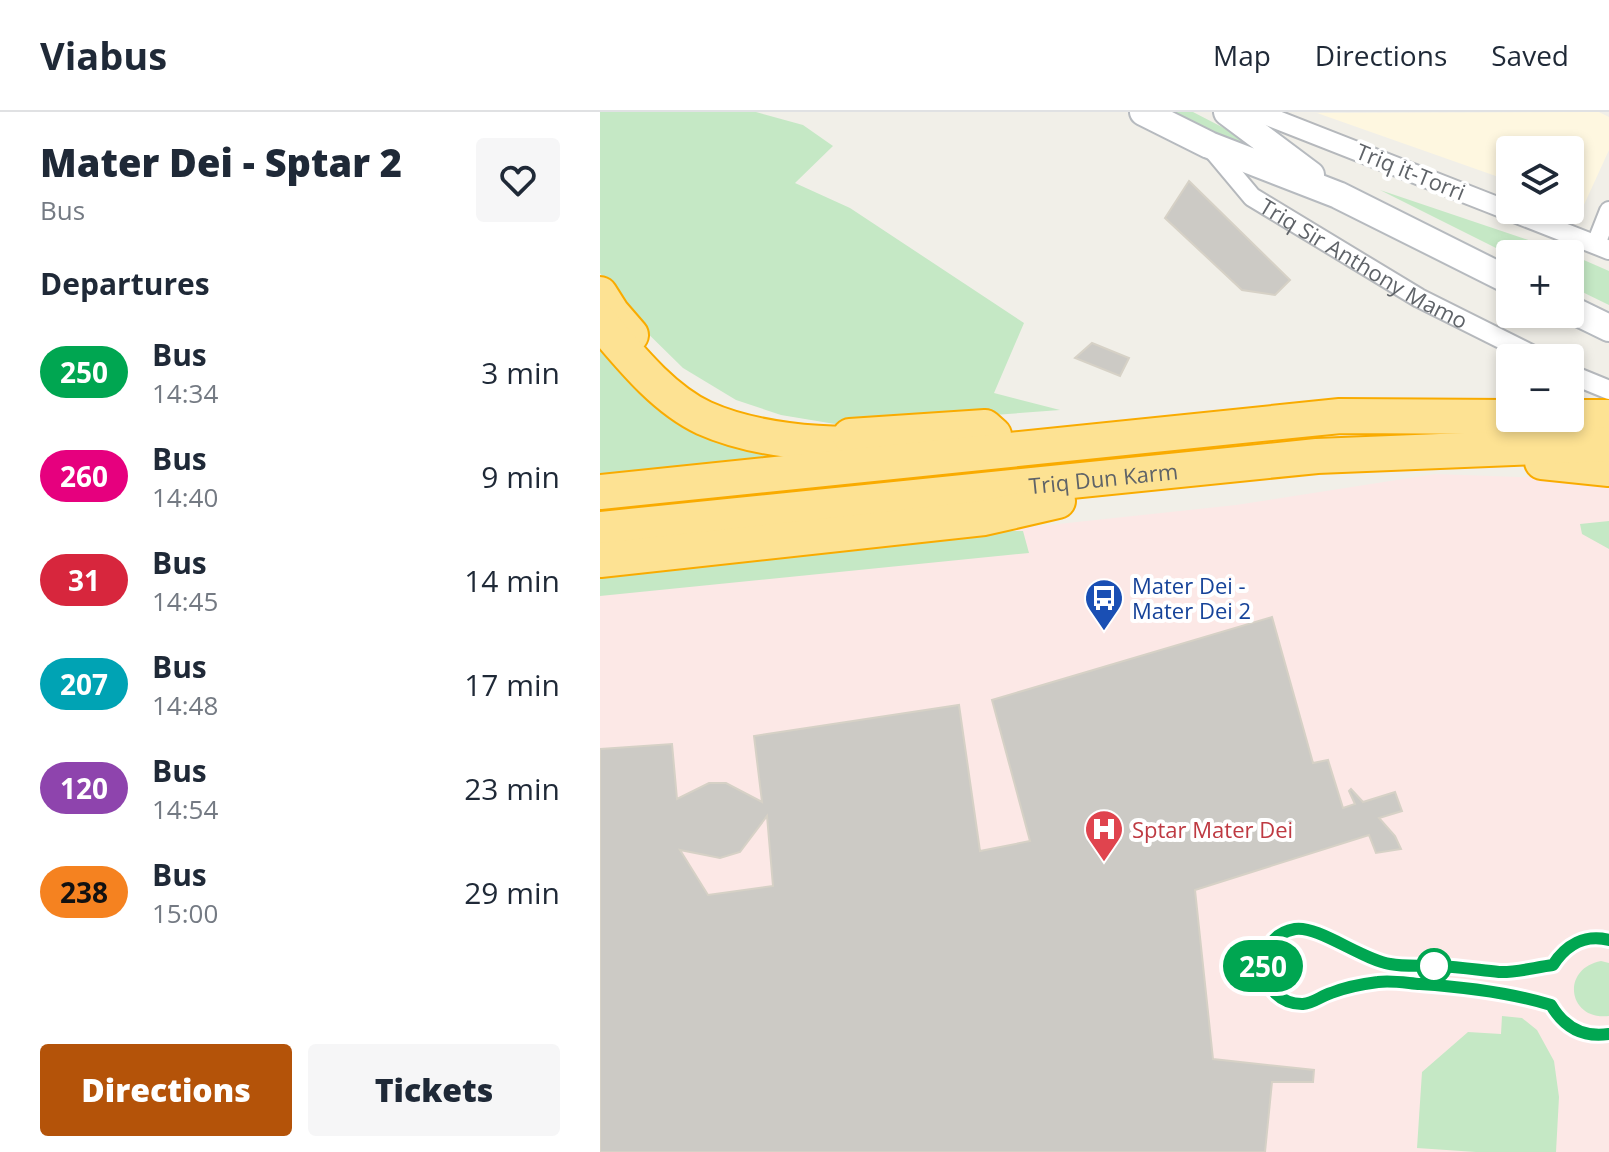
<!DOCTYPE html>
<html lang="en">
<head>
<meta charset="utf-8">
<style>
	:root { --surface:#fff; --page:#f6f6f7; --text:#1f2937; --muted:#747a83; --line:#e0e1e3; --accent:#b45309 }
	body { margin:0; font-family:"Open Sans",sans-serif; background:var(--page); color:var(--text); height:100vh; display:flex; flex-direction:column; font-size:30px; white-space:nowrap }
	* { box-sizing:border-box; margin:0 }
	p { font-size:26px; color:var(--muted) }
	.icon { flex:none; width:44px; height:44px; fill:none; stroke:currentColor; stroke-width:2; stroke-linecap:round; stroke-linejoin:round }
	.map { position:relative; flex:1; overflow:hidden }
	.details { display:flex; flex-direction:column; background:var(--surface); width:600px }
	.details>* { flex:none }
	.badge { padding:0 16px; border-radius:26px; font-size:28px; line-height:52px }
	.buttons { position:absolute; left:896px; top:24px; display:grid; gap:16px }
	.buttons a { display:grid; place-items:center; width:88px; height:88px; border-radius:8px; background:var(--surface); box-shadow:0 4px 12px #0003; font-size:40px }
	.map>.badge { position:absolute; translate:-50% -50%; box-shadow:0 0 0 4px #fff }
	h2 { padding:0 40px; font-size:30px; line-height:72px }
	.round { display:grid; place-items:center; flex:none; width:84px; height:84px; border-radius:8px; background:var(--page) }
	.overview { display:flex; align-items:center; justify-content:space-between; height:136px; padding:0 40px }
	h1 { font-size:38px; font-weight:800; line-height:60px }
	.primary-button { display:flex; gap:16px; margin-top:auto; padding:16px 40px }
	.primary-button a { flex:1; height:92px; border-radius:8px; background:var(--accent); color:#fff; font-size:32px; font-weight:800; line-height:92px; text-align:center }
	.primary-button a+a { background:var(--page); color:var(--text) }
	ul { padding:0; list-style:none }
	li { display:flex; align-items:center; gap:24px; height:104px; padding:0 40px }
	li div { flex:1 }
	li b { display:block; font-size:30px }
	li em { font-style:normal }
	li .badge { min-width:88px; font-weight:700; text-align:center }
	header { display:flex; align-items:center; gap:48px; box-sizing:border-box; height:112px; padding:0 40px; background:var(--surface); border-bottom:2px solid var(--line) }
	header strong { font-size:38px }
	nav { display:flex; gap:44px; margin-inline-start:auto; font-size:28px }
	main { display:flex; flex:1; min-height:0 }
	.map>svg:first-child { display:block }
	.commercial { fill:#fef7e0 }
	.medical { fill:#fce8e6 }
	.green { fill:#c5e8c5 }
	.building { fill:#cccac5; stroke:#d6d1c6; stroke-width:2; fill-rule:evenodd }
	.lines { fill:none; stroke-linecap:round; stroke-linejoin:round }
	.street-casing { stroke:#b5b8bc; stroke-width:22 }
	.secondary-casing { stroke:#b6babf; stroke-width:30 }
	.highway-casing { stroke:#f9ab00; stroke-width:38 }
	.street { stroke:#fff; stroke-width:18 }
	.secondary { stroke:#fff; stroke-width:26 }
	.highway { stroke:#fde293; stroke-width:34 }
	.line-casing { stroke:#fff; stroke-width:18 }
	.line { stroke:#00a651; stroke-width:12 }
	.stop-dot { fill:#fff; stroke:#00a651; stroke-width:4 }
	.labels { text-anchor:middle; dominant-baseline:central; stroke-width:8; stroke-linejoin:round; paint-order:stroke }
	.street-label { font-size:22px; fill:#5f6368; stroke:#fff }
	.transit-label { font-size:22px; fill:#164399; stroke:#fff; text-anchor:start }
	.health-label { font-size:22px; fill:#be3a42; stroke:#fff; text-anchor:start }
</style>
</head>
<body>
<header>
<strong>Viabus</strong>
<nav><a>Map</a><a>Directions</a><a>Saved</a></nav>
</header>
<main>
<section class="details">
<div class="overview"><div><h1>Mater Dei - Sptar 2</h1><p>Bus</p></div><a class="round"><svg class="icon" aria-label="heart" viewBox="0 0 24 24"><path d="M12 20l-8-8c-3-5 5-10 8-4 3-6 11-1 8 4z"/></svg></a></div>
<h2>Departures</h2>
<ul>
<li><span class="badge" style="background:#00a651;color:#fff">250</span><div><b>Bus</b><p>14:34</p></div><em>3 min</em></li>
<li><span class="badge" style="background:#e6007e;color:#fff">260</span><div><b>Bus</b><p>14:40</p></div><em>9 min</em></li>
<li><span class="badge" style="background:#d7263d;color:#fff">31</span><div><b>Bus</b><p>14:45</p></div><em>14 min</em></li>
<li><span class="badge" style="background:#00a3b4;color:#fff">207</span><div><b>Bus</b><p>14:48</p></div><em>17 min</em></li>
<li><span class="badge" style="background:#8e44ad;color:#fff">120</span><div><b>Bus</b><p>14:54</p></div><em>23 min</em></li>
<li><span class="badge" style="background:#f58220;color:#111">238</span><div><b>Bus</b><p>15:00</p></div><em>29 min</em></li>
</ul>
<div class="primary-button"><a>Directions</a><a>Tickets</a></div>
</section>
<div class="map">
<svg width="1009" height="1040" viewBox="0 0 1009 1040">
	<rect width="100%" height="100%" fill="#f1efe8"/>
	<path class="commercial" d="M999,0L1009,5V38L983,95L970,90V38H910V69L717,1Z"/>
	<path class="medical" d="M835,362L1009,368V1040H0V461L636,393Z"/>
	<path class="green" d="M0,0H156L203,13L233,34L195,71L250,96L424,211L394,281L460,298L247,314L181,303L136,288L83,256L26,200L0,161Z
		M574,0H593L649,29L646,36Z
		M780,78L970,142L910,143Z
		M970,142L1009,159V193L970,174Z
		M0,233L213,344L0,365Z
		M1009,409V437L982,422L980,412Z
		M393,419H423L429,441L0,484V461Z
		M1001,849L1009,851V904C968,909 960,857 1001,849Z
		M902,904L922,906L937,918L954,949L959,985L956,1040H876L817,1036L822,960L868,920L901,922Z"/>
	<path class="building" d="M589,69L690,168L675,183L642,178L565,106Z
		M492,231L529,246L520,264L475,246Z
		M672,505L713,651L728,648L743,696L755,692L749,679L751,677L763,690L795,680L802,699L779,706L795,724L801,737L776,741L769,723L595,778L613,947L714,958L713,970H672L665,1040H0V637L72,632L77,687L109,671H126L162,690L154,624L359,593L380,739L430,729L392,588ZM167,704L173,774L108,783L80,738L120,746L140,740Z"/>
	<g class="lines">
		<g class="street-casing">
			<g id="street">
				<path d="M657,0L1009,138"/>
				<path id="s1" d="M611,36L652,85L819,186L939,246"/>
				<path d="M996,132L1009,99"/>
				<path d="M970,262L1009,278"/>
			</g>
		</g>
		<g class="secondary-casing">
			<path id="secondary" d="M543,0L609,33L738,83L910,169
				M627,0L711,63
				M970,197L1009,216"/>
		</g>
		<g class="highway-casing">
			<g id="highway">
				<path d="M0,182L12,201L31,223"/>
				<path d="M0,210C29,244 63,287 104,306C153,328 221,334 274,331"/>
				<path d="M970,305H1009"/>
				<path d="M250,324L385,315L394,323"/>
				<path d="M942,350L1009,357"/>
				<path d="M0,380L740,304L910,305"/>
				<path id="s2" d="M0,417L717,344L1009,332"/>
				<path d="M0,448L384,406L458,389"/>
			</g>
		</g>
		<use href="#street" class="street"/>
		<use href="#secondary" class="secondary"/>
		<use href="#highway" class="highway"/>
	</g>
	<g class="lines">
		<g class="line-casing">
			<path id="line" d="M1009,828C985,822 966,833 953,853C936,855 916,861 899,860C879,858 859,855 839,854C823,853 806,855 790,852C763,848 717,813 695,817C649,825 657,893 703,892C714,891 721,884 731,881C746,875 762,872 778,870C791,868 807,871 820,872C865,875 908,880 951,893C964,915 983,926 1009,922"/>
		</g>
		<use href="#line" class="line"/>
	</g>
	<defs>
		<g id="bus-pin" transform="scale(2)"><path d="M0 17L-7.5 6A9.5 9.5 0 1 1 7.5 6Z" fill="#1a4fb4" stroke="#fff"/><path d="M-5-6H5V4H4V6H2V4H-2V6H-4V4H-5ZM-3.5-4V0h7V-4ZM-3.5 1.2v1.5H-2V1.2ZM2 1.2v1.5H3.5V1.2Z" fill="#fff"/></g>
		<g id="hospital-pin" transform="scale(2)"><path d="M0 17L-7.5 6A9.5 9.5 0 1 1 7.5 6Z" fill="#e0444e" stroke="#fff"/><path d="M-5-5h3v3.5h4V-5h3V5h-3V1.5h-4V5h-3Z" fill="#fff"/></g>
	</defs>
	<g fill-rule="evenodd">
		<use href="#bus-pin" x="504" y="486"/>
		<use href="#hospital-pin" x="504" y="717"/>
	</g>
	<circle class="stop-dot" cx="834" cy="854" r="16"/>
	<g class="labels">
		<g class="street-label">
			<text transform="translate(811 59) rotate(22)">Triq it-Torri</text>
			<text stroke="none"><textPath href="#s1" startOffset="194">Triq Sir Anthony Mamo</textPath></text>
			<text stroke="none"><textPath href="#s2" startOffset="506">Triq Dun Karm</textPath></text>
		</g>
		<g class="transit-label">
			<text x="532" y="473">Mater Dei -<tspan x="532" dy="25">Mater Dei 2</tspan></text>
		</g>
		<g class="health-label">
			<text x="532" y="717">Sptar Mater Dei</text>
		</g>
	</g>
</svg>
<div class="buttons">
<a><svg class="icon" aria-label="layers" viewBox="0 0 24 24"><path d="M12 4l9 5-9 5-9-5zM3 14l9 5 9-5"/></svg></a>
<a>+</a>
<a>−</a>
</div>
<b class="badge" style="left:663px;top:854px;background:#00a651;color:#fff">250</b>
</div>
</main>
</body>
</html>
